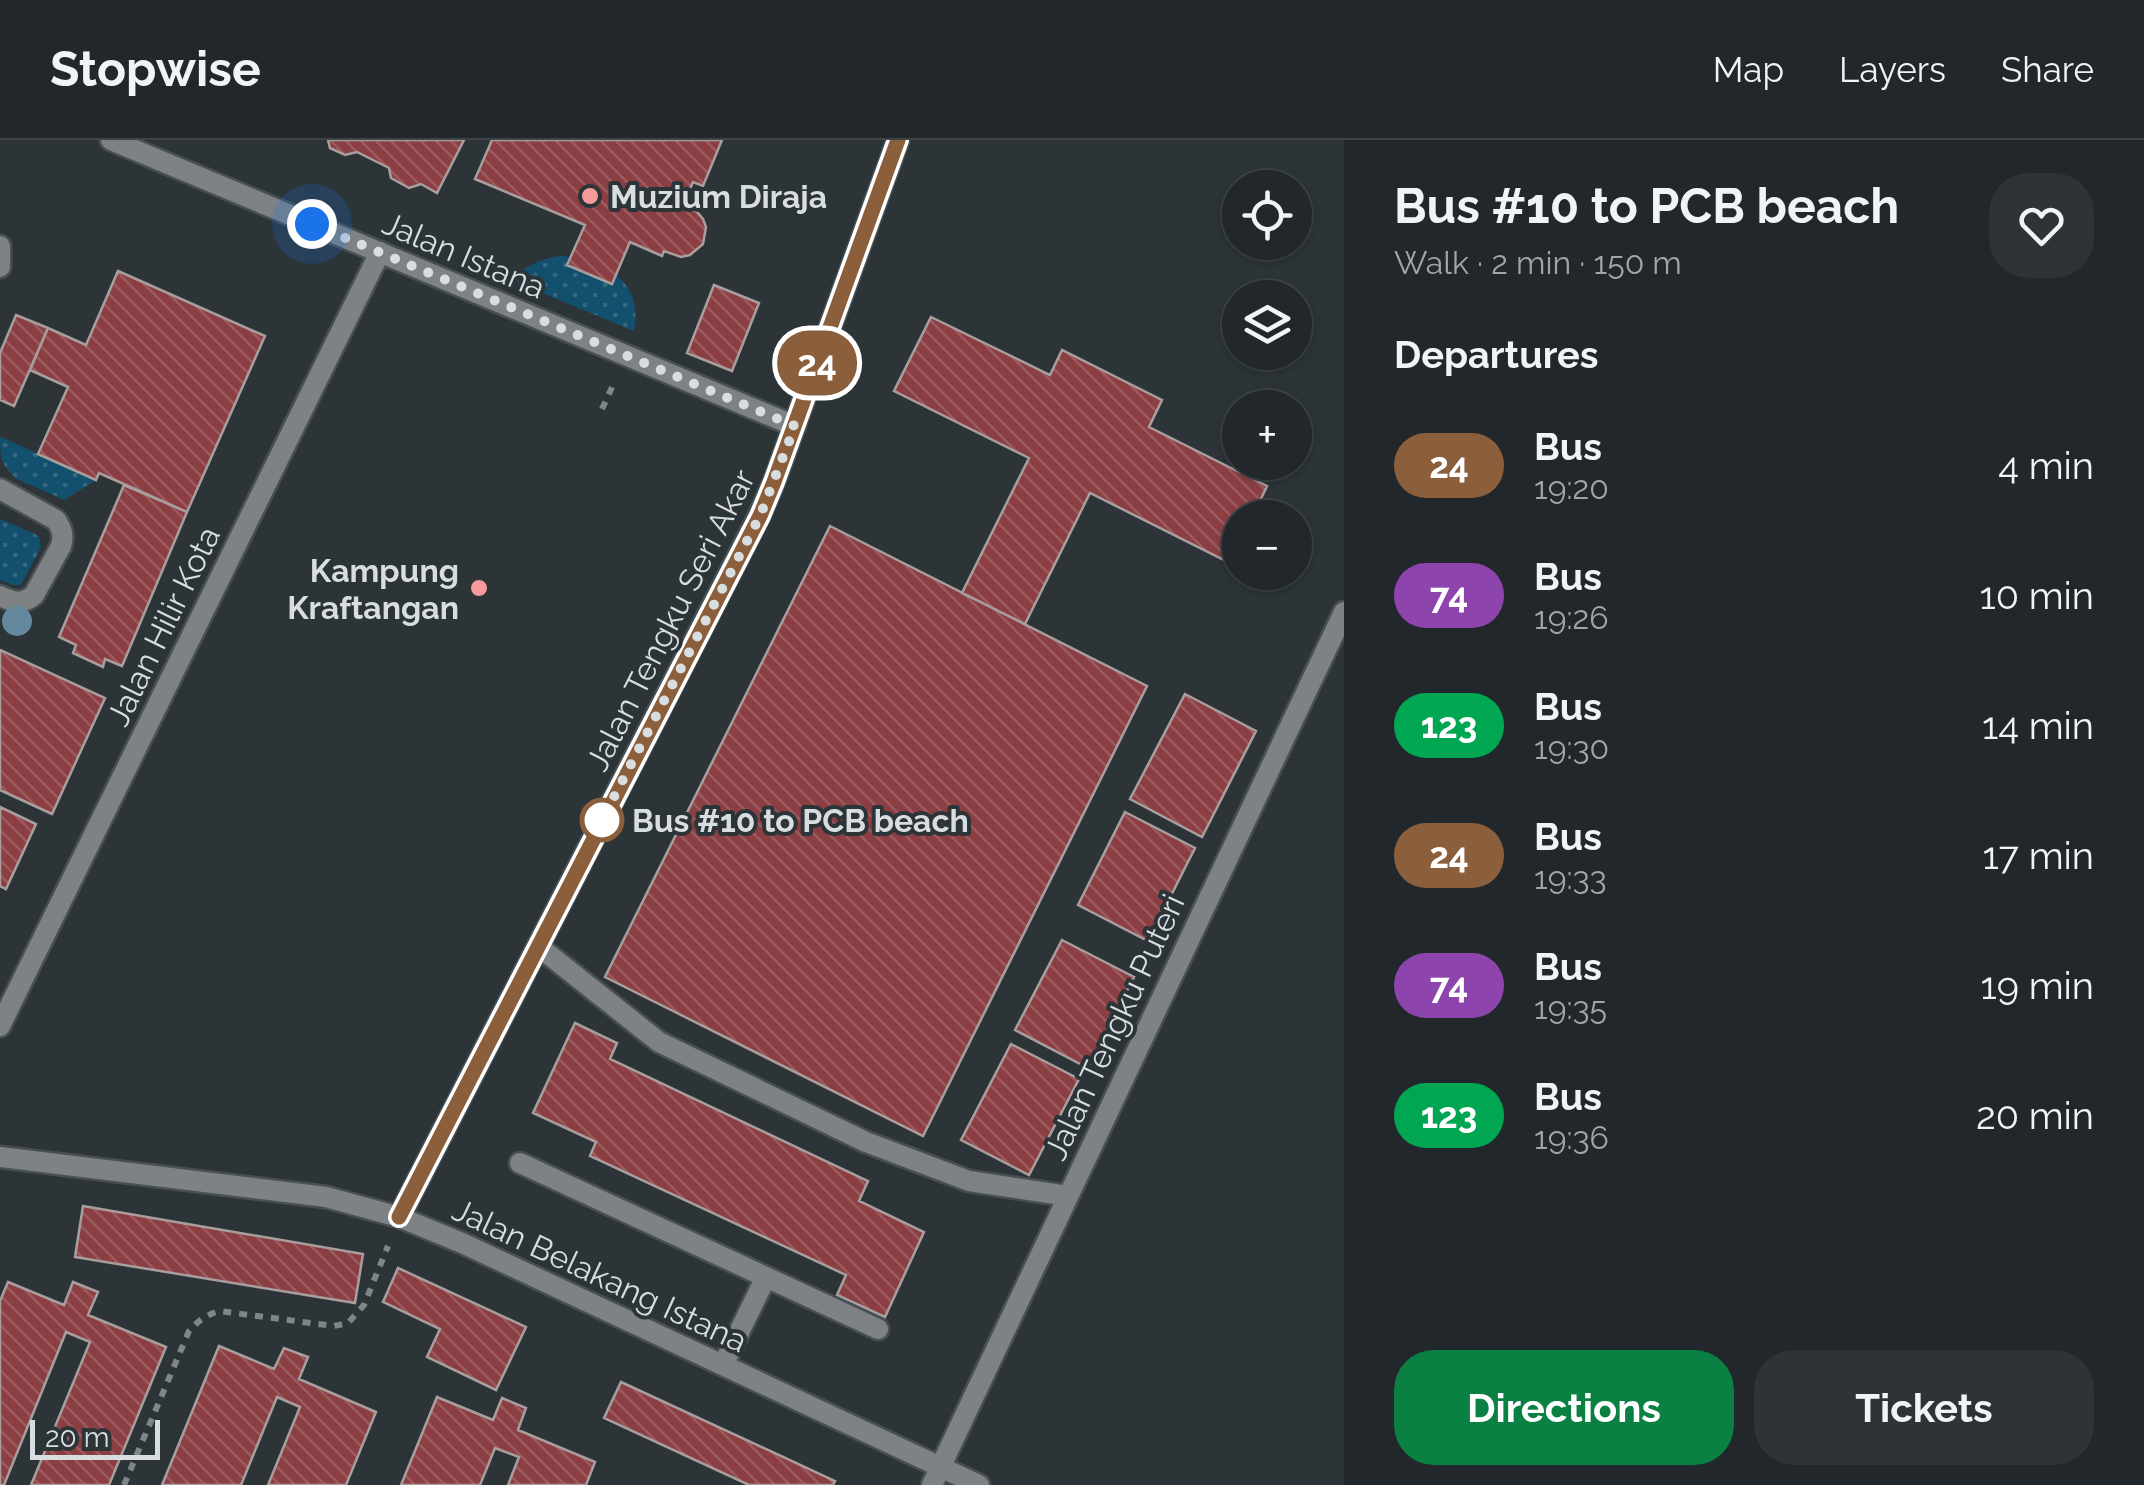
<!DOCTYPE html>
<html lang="en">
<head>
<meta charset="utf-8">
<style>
	:root { --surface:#21272a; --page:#2d3336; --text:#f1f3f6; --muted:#a2a5a8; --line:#3e4447; --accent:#0b8043 }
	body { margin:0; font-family:Raleway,sans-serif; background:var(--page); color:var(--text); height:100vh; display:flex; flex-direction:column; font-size:38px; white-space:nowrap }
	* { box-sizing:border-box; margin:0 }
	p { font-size:32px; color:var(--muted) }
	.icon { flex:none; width:55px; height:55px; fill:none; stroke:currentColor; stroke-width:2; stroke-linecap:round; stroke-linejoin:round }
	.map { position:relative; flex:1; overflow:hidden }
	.sheet { display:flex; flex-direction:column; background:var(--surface); width:800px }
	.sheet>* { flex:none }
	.badge { padding:0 20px; border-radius:32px; font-size:35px; line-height:65px }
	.controls { position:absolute; left:1222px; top:30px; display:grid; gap:20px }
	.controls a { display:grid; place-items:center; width:90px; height:90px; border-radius:50%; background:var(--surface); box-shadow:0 2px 8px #0004,0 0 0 2px var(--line); font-size:50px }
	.scale { position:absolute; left:30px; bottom:25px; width:130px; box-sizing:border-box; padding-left:10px; border:5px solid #d8dde0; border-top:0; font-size:28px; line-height:35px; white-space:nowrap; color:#d8dde0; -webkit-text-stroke:8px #2c3438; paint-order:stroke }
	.you { position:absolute; width:50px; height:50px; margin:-25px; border:8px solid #fff; border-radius:50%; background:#1a73e8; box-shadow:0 0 0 15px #1a73e833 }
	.map>.badge { position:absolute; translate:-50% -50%; box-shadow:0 0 0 5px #fff }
	h2 { padding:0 50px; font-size:38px; line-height:90px }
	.round { display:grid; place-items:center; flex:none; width:105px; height:105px; border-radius:40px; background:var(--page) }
	.summary { display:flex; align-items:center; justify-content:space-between; height:170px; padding:0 50px }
	h1 { font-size:48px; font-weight:700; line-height:75px }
	.button { display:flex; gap:20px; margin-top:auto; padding:20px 50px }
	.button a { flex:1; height:115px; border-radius:40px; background:var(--accent); color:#fff; font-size:40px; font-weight:700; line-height:115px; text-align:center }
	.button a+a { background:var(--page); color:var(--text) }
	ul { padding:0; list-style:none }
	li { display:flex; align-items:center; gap:30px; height:130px; padding:0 50px }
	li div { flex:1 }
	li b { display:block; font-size:38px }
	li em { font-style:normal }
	li .badge { min-width:110px; font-weight:700; text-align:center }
	header { display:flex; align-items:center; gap:60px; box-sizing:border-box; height:140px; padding:0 50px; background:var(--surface); border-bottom:2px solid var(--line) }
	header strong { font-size:48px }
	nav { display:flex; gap:55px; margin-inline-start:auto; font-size:35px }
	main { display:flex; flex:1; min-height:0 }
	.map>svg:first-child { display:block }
	.grass { fill:url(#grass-dots) }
	.building { fill:url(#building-back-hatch); stroke:#a99e9e; stroke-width:2.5 }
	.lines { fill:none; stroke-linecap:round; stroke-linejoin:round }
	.service-casing { stroke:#484f53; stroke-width:25 }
	.minor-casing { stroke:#484f53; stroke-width:25 }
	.tertiary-casing { stroke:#484f53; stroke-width:25 }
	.path { stroke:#7f8689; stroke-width:6; stroke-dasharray:8 8; stroke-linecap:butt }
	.service { stroke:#7e8284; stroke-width:20 }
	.minor { stroke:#7e8284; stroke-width:20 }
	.tertiary { stroke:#7e8284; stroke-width:20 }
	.tree { fill:#64899e }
	.line-casing { stroke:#fff; stroke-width:22 }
	.line { stroke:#8b5e3c; stroke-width:15 }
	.walk { stroke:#d8dde0; stroke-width:10; stroke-dasharray:0 18 }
	.poi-dot { fill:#f59b9c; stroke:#2c3438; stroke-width:4 }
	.stop-dot { fill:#fff; stroke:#8b5e3c; stroke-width:5 }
	.labels { text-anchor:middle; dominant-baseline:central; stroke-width:8; stroke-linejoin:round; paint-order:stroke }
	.poi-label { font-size:32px; font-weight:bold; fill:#d8dde0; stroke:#2c3438; text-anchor:start }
	.street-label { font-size:32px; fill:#d8dde0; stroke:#2c3438 }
	.stop-label { font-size:32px; font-weight:bold; fill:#d8dde0; stroke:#2c3438; text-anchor:start }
</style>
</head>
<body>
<header>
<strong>Stopwise</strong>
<nav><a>Map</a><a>Layers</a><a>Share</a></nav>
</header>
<main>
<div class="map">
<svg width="1344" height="1345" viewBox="0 0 1344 1345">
	<defs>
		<pattern id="grass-dots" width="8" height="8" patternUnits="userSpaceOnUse" patternTransform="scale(2.5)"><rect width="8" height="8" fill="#13506d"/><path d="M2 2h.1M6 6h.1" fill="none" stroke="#356982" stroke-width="1.8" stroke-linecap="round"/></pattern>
		<pattern id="building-back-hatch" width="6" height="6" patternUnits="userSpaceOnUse" patternTransform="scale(2.5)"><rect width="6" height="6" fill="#8b3f43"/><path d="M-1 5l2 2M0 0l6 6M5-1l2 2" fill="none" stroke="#9b5a5e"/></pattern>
	</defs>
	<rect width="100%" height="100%" fill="#2c3438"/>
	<path class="grass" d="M560,116L571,117L568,125L612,144L616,135C635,151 638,168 634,191L511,140C525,126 540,119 560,116Z
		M0,297H1L96,340L64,360L17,339C1,325 0,318 0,297Z
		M0,379L37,395L40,399L41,407L21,445H13L0,440Z"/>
	<path class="building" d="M328,0H464L437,53L421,44L409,48L391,38L389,28L357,12L345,15L330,8Z
		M492,0H722L703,46L693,42L683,65L697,72L703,79L706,87L703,104L690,115L681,117L664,111L662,116L630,102L612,144L567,125L585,85L475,39Z
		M118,131L265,196L187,372L99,333L96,340L38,314L68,247L30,230L48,188L86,205Z
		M714,145L759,163L732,231L687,213Z
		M16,175L48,188L14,266L0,260V213Z
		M931,177L1050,235L1062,210L1162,260L1149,287L1267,346L1252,378H1240V402L1230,423L1090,353L1025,484L962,453L1029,318L894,251Z
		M124,345L187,372L122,526L105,519L103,527L73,513L76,505L59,497Z
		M830,386L1147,546L923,996L605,837Z
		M0,510L105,558L52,674L0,650Z
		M1185,554L1256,591L1202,697L1130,659Z
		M0,667L36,684L6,749L0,746Z
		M1125,672L1195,708L1148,801L1078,765Z
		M1062,800L1134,837L1088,928L1015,890Z
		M575,883L617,903L610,919L868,1041L859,1061L924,1092L885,1177L837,1155L846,1135L590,1016L596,1002L533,973Z
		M1011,904L1079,939L1029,1035L961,1000Z
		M83,1066L363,1114L355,1163L75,1117Z
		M398,1128L526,1187L496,1250L427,1217L440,1189L383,1162Z
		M8,1142L64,1165L73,1142L98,1152L88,1175L166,1207L109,1345H31L90,1202L66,1192L4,1345H0V1161Z
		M219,1206L274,1229L284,1208L308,1217L299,1239L376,1272L346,1345H268L300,1267L277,1257L241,1345H162Z
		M621,1242L835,1341L833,1345H749L604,1278Z
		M437,1257L493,1280L502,1258L526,1268L518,1290L595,1322L586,1345H508L519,1317L495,1308L480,1345H401Z"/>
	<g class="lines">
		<g class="service-casing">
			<path id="service" d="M0,106V127
				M0,349L56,380C62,389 64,395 61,406L34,455C22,465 13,462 0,456
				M538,806L659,902L866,1002L969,1041L1068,1056
				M0,886L380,112
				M520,1023L878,1189
				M723,1225L766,1137"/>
		</g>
		<g class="minor-casing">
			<path id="minor" d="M111,0L795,286
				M932,1345L1344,472"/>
		</g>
		<g class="tertiary-casing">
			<path id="tertiary" d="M0,1017L326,1057L399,1077L462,1103L979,1345
				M399,1077L759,376L774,342L898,0"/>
		</g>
		<path class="path" d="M602,269L614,243
			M124,1345L189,1191C198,1181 206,1175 219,1171L334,1186L348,1183L364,1165L388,1106"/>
		<use href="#service" class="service"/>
		<use href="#minor" class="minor"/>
		<use href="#tertiary" class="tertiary"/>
	</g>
	<circle class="tree" cx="17" cy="481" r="15"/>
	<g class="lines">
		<g class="line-casing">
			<path id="line" d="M399,1077L760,376L774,342L898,0"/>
		</g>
		<use href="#line" class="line"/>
		<path class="walk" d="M312,84L795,286L760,376L602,680"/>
	</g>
	<g class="poi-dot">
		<circle cx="590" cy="56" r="10"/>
		<circle cx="479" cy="448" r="10"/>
	</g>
	<circle class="stop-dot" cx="602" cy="680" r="20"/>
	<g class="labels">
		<g class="poi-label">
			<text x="610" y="56">Muzium Diraja</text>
			<text x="459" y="430" text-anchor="end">Kampung<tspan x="459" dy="37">Kraftangan</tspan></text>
		</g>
		<g class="street-label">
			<text transform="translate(464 115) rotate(23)">Jalan Istana</text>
			<text transform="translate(670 480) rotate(-63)">Jalan Tengku Seri Akar</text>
			<text transform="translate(163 486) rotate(-64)">Jalan Hilir Kota</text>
			<text transform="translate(1114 887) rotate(-65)">Jalan Tengku Puteri</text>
			<text transform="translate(600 1135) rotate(25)">Jalan Belakang Istana</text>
		</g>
		<g class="stop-label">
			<text x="632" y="680">Bus #10 to PCB beach</text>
		</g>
	</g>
</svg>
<div class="controls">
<a><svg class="icon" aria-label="locate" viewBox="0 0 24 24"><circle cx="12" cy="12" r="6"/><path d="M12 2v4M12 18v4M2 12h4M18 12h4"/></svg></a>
<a><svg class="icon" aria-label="layers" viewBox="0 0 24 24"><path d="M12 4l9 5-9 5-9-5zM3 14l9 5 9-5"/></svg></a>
<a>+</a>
<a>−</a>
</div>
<div class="scale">20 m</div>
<div class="you" style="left:312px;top:84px"></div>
<b class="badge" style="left:817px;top:223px;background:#8b5e3c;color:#fff">24</b>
</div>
<section class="sheet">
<div class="summary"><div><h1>Bus #10 to PCB beach</h1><p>Walk · 2 min · 150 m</p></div><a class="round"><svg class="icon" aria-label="heart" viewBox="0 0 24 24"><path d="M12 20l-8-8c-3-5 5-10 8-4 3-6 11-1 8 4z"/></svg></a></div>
<h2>Departures</h2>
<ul>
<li><span class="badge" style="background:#8b5e3c;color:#fff">24</span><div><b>Bus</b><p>19:20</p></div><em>4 min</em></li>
<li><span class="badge" style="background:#8e44ad;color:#fff">74</span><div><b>Bus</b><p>19:26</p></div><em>10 min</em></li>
<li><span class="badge" style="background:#00a651;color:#fff">123</span><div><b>Bus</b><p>19:30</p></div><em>14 min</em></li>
<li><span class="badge" style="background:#8b5e3c;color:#fff">24</span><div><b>Bus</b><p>19:33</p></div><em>17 min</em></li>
<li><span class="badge" style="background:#8e44ad;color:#fff">74</span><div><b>Bus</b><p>19:35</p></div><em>19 min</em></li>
<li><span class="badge" style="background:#00a651;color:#fff">123</span><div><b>Bus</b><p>19:36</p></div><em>20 min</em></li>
</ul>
<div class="button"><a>Directions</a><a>Tickets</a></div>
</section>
</main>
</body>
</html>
